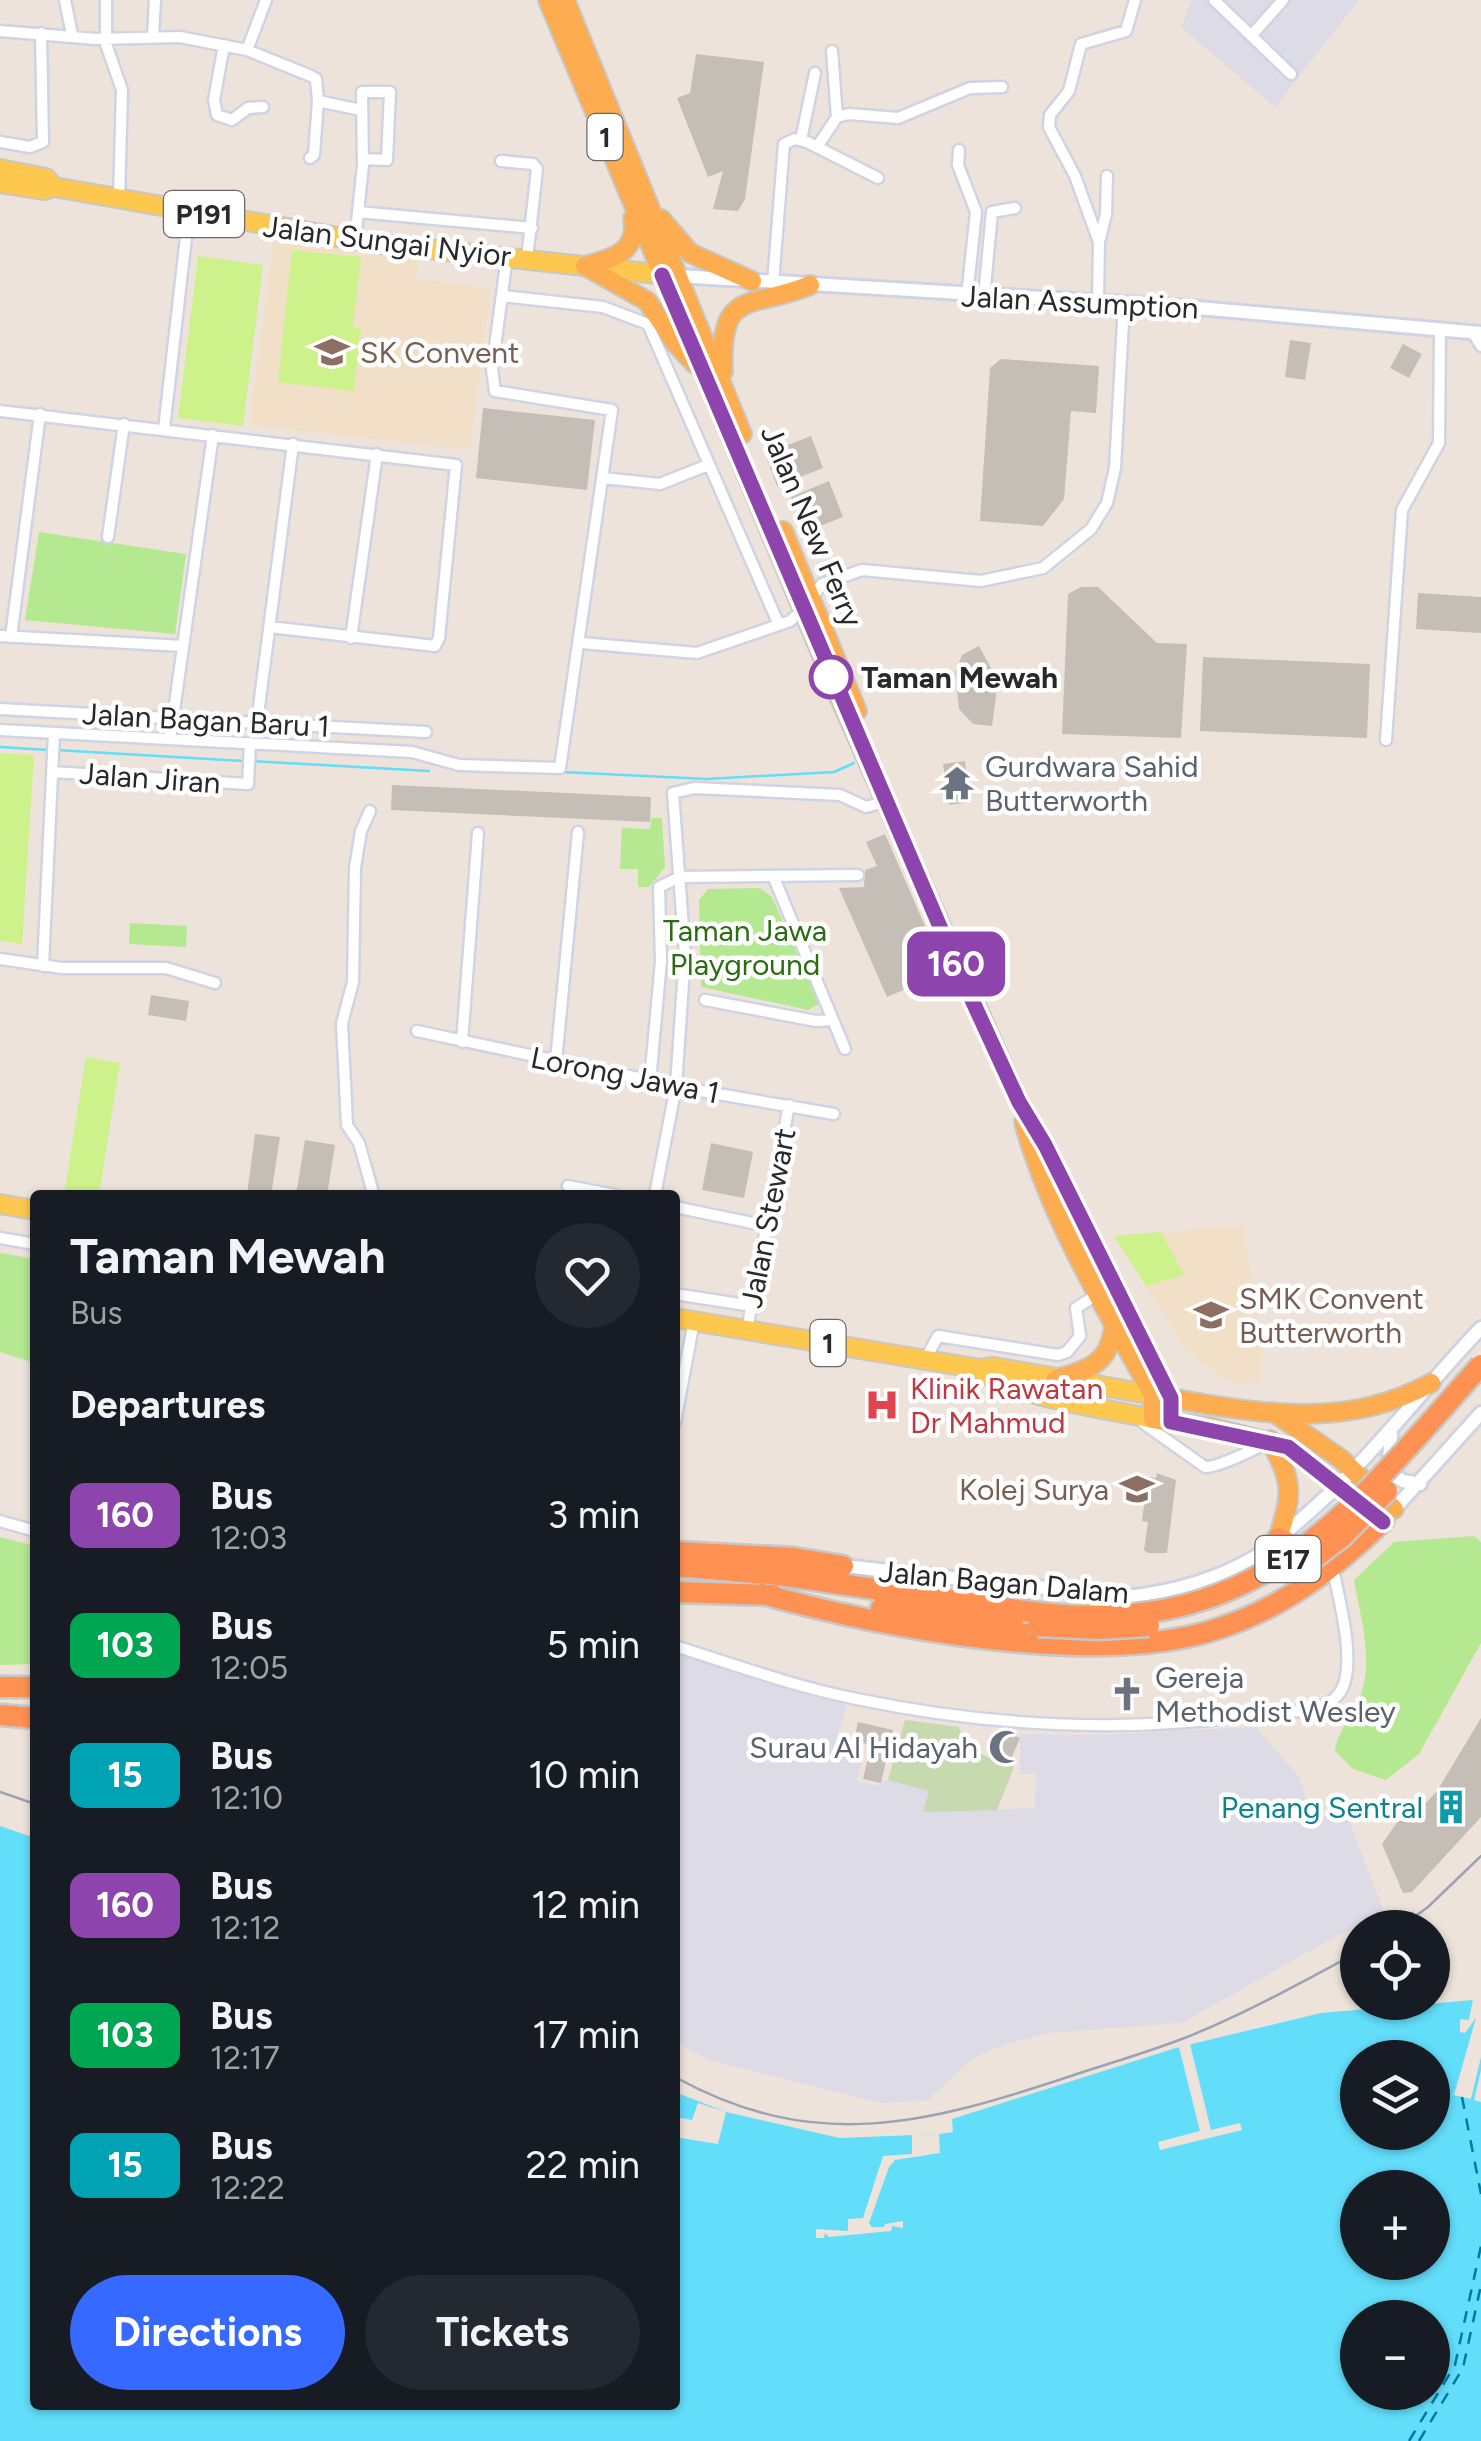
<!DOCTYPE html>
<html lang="en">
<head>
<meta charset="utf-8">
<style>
	:root { --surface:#171b24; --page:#242831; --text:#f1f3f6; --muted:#9ea1a6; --accent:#3569ff }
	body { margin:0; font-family:Figtree,sans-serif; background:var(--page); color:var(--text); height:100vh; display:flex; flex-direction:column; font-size:38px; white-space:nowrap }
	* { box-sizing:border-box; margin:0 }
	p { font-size:32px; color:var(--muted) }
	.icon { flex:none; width:55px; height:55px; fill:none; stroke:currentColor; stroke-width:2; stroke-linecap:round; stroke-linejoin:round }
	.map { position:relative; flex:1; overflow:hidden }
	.panel { position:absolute; left:30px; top:1190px; width:650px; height:1220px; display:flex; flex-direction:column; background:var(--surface); border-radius:10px; box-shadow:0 2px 8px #0004 }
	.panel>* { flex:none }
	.badge { padding:0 20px; border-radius:15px; font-size:35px; line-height:65px }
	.tools { position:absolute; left:1340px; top:1910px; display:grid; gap:20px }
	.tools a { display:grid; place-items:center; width:110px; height:110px; border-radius:50%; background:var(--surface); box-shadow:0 2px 8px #0004; font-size:50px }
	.map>.badge { position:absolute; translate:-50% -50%; box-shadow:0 0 0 5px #fff }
	h2 { padding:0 40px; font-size:38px; line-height:90px }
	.round { display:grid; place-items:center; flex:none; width:105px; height:105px; border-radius:52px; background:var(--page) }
	.headline { display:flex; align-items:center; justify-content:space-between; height:170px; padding:0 40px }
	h1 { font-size:48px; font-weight:700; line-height:75px }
	.button { display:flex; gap:20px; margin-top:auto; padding:20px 40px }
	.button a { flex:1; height:115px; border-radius:60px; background:var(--accent); color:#fff; font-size:40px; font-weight:700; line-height:115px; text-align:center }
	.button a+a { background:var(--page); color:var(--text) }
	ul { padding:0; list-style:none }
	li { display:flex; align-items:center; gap:30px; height:130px; padding:0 40px }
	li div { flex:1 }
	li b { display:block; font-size:38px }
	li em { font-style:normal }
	li .badge { min-width:110px; font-weight:700; text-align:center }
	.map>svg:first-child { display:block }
	.industrial { fill:#dddbe5 }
	.education { fill:#f1e0c7 }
	.green { fill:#b5e991 }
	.cemetery { fill:#c7d9af }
	.pitch { fill:#cef28b }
	.water { fill:#62ddfa; fill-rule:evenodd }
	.pier { fill:#ede3da }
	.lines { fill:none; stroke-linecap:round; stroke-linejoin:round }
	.stream { stroke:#62ddfa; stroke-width:2.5 }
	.ferry { stroke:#0179a6; stroke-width:2.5; stroke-dasharray:12 10; stroke-linecap:butt }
	.building { fill:#c4beb6 }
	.minor-casing { stroke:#cfd4e4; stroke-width:15 }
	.tertiary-casing { stroke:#cfd4e4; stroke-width:18 }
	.primary-casing { stroke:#c7c7c7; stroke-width:22 }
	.trunk-casing { stroke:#c7c7c7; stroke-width:22 }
	.motorway-casing { stroke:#c7c7c7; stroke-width:25 }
	.minor { stroke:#fff; stroke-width:10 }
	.tertiary { stroke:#fff; stroke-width:12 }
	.primary { stroke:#fec84e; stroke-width:18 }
	.trunk { stroke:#feac50; stroke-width:18 }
	.motorway { stroke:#ff9153; stroke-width:20 }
	.rail { stroke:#9ca2b6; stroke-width:2.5 }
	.motorway-bridge-casing { stroke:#c7c7c7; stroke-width:25; stroke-linecap:butt }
	.motorway-bridge { stroke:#ff9153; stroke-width:20 }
	.line-casing { stroke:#fff; stroke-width:22 }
	.line { stroke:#8e44ad; stroke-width:15 }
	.stop-dot { fill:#fff; stroke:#8e44ad; stroke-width:5 }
	.labels { text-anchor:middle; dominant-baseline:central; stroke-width:9; stroke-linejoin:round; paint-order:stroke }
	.shield { fill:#fff; stroke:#696969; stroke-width:2.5 }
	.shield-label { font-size:28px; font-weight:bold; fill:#292929 }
	.street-label { font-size:30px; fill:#292929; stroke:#fff }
	.education-label { font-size:30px; fill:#785e54; stroke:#fff; text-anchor:start }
	.stop-label { font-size:30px; font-weight:bold; fill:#292929; stroke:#fff; text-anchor:start }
	.worship-label { font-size:30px; fill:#5b616d; stroke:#fff; text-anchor:start }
	.park-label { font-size:30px; fill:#2c6d13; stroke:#fff }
	.health-label { font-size:30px; fill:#be3a42; stroke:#fff; text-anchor:start }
	.culture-label { font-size:30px; fill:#0d838f; stroke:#fff; text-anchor:end }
</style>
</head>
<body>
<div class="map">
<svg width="1481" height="2441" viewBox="0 0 1481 2441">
	<rect width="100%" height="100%" fill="#ede3da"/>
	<path class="industrial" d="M1192,0H1359L1275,107L1181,27Z
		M675,1653L847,1705L836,1740L864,1751L857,1781L875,1786L888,1780L929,1791L924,1812L1035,1808L1036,1774H1020V1734L1098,1735L1256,1727L1299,1777L1311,1815L1348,1818L1388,1922L1344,1932L1181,2023L1048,2033L1003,2045L973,2058L928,2100L880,2103L712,2061L675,2042Z"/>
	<path class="education" d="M274,240L419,257L417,279L491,288L470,450L249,425Z
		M1243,1225L1262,1344L1260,1381L1236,1384L1205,1366L1183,1345L1114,1236Z"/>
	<path class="green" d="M39,532L186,554L175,634L25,620Z
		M651,818H662L665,867L649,887H638V869H620L622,828L650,829Z
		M760,888L772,897L819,1004L808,1010L701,987L699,900L708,889Z
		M130,923L187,926L186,947L129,944Z
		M0,1253L35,1259V1363L0,1352Z
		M1474,1536L1481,1542V1643L1419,1754L1386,1780L1353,1769L1335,1751C1337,1731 1350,1721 1358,1703C1375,1662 1361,1621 1354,1580L1394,1542Z
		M0,1537L35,1546V1664L0,1665Z"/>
	<path class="cemetery" d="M905,1720L959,1727L965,1748L1014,1767L997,1810L923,1812L929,1791L888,1780Z"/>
	<path class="pitch" d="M292,250L361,257L353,327L361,328L354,391L278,382Z
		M198,256L263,265L243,426L178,418Z
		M0,753L34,755L22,944L0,941Z
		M86,1057L120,1063L99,1195H68L64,1194Z
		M1161,1232L1184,1275L1146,1286L1114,1236Z"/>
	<path class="water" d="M0,1826L35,1838V2405H675V2092L726,2112L840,2138L939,2134L953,2132L952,2119L1179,2047L1321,2013L1473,2000L1469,2020L1460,2032L1475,2017L1481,2019V2070L1474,2100L1481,2102V2441H0ZM1358,2058H1432V2132H1358ZM1358,2188H1432V2262H1358ZM1358,2318H1432V2392H1358Z"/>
	<path class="pier" d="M1474,1995L1478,1999L1476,2012L1481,2013V2057L1471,2099L1454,2095L1476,2018L1465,2033L1460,2032V2019L1469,2020Z
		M1190,2044L1211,2130L1240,2123L1242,2130L1160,2150L1158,2142L1200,2131L1179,2047Z
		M698,2103L726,2112L718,2144L675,2137V2117L692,2120Z
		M939,2134L940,2153L895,2160L889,2167L869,2223L872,2227H884L885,2224L903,2221V2228L892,2226L891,2231L829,2237L825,2233L824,2238H816V2229L848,2231V2219L863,2218L883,2156L912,2154V2135Z"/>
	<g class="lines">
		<path class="stream" d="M0,747L48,750
			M56,750L243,761
			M251,761L429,771
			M562,772L707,779L834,772L854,763"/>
		<path class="ferry" d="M1462,2097L1481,2194
			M1409,2441L1455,2365L1481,2246
			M1419,2441L1463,2368L1481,2285"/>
	</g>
	<path class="building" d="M696,54L764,62L745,199L738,211L713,209L723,171L708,177L677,98L690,93Z
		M1290,340L1311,343L1305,380L1285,377Z
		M1403,344L1422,354L1409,378L1390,368Z
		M1001,359L1099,366L1096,413L1071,411L1064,499L1043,526L980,521L990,368Z
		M483,408L595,420L587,490L476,478Z
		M811,436L823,468L777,486L765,454Z
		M829,481L843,517L805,532L791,497Z
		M1081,587H1098L1157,643L1187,644L1181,738L1062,734L1068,594Z
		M1418,593L1481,597V633L1416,629Z
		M979,646L998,681L992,726L973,724L959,709L955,672L962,655Z
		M1203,657L1370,664L1367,738L1200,731Z
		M965,761L970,802L949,805L943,764Z
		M392,785L651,797L650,822L391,810Z
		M885,834L945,972L887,997L839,888L864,887L865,870L877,866L866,842Z
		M151,995L189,1001L186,1021L148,1015Z
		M255,1134L280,1137L271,1195H247Z
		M305,1140L335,1145L327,1195H296Z
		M711,1143L753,1152L744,1198L702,1190Z
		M1157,1473L1176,1480L1167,1553H1148L1144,1550L1148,1522L1142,1521L1148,1477L1156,1478Z
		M1481,1718V1817L1412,1892L1403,1893L1382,1844L1398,1821L1411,1819L1437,1791Z
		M858,1722L893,1730L881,1783L863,1779L871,1745L854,1741Z
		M1002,1730L1020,1738L1009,1764L991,1757Z"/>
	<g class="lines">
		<g class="minor-casing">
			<path id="minor" d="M65,0L72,35
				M106,0V44L122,90L119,199
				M1214,0L1291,74
				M0,31L96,39L180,37L247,50L311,76L316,79L318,101L314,155L310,158
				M153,35L155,0
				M1251,36L1283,0
				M224,45L214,100L217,115L232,120L248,108L263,107
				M247,50L266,0
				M832,51L837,117
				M318,101L361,110
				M801,140L815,73
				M0,142L30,147L43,142L41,33
				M817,147L837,117L849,114L898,118L970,88L1002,87
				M959,150L958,165L976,212L967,296
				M501,161L533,164L537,169L527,259
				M358,212L532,228
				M355,241L363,165L362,92H390L387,160L363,159
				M1099,242L1106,214L1107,176
				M773,283L784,144L795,139L807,142L878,178
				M502,296L603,307L648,324L779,625
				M984,297L992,212L1015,208
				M1098,302L1099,242L1075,176L1049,127L1050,115L1069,91L1081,44L1126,31L1135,0
				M1473,333L1481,346
				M0,411L456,465L439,638L435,646L270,627
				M164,429L189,211
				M603,478L660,484L708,465
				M108,537L124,424
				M0,636L183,646
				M11,637L40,414
				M351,638L377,454
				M581,643L697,653L790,621L804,609L822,584L862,570L981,581L1043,568L1091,529L1107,503L1115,468L1124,303
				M0,709L426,732
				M257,722L293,444
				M0,730L412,752L459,765L560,768L612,410L495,391L492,369L507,257
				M170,739L213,435
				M1386,740L1402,510L1439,443L1440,331
				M52,772L248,784L250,743
				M370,811L361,831L355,868L353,982L342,1023L347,1125L359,1143L372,1189
				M774,878L845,1049
				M0,959L62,968H166L215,983
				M43,966L54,733
				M705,1000L816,1021L833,1020
				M417,1031L695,1090L834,1114
				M462,1042L478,833
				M556,1061L578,832
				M650,1081L661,961L659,887L680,877L858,875
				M568,1186L615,1195
				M655,1195L676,1086L685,954L673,793L694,788L840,795L866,807L887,801
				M675,1207L767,1226
				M0,1238L35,1244
				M675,1294L752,1306
				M747,1330L789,1105
				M925,1360L938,1336L1058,1355L1067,1352L1080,1336L1076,1308L1098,1294
				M675,1422L694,1321
				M1143,1423L1205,1467C1216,1468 1259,1448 1269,1441
				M0,1521L35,1531
				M675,1646C735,1665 796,1687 857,1699C986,1726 1127,1734 1258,1714C1282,1711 1322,1715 1338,1695C1359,1670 1339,1600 1333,1569"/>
		</g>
		<g class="tertiary-casing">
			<path id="tertiary" d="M678,276L1175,306L1481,333
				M1391,1435L1388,1471L1403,1481L1420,1484
				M1389,1515L1481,1413
				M843,1566L1127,1597C1173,1592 1217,1580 1257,1556C1272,1548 1284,1533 1298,1522C1367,1464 1419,1393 1481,1328"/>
		</g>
		<g class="primary-casing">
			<path id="primary" d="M0,169L46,178L54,187
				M0,183L44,190L54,187L372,243L676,276
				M0,1204L35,1210
				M675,1318L980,1369L994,1367L1153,1395
				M980,1369C1014,1398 1106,1408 1153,1419"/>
		</g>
		<g class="trunk-casing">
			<path id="trunk" d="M548,0L839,696L1019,1102L1045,1145L1171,1398V1422
				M565,0L742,434
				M661,219L690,253L752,281
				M585,266L647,301L676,344L695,364
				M585,266C612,259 639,252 633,218
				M723,372C719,286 751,310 810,285
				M783,531L857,711
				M1024,1122C1050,1218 1106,1309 1153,1395V1419L1213,1428L1288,1447L1366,1507
				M1056,1379C1090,1370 1111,1362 1114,1324
				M1163,1397C1256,1413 1345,1431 1431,1383
				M1273,1412L1341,1459L1394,1509
				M1270,1440C1293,1481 1293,1494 1278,1538"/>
		</g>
		<g class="motorway-casing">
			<path id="motorway" d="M1278,1538L1301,1549L1309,1560
				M675,1552L794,1558L843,1566
				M675,1566L779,1575L1024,1611
				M675,1592L773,1595
				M763,1594C882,1628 1101,1669 1220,1628C1286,1606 1333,1569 1383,1521
				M881,1608L1022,1625
				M0,1687H35
				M0,1715L35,1718"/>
		</g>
		<use href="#minor" class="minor"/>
		<use href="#tertiary" class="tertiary"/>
		<use href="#primary" class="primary"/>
		<use href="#trunk" class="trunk"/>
		<use href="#motorway" class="motorway"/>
		<path class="rail" d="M0,1792L35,1804
			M1399,1928L1428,1907L1481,1856
			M675,2077C816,2155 929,2123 1071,2076C1110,2063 1149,2052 1187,2037C1245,2014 1302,1982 1358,1952"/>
		<g class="motorway-bridge-casing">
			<path id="motorway-bridge" d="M1309,1562L1342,1537L1387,1491
				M1024,1611C1255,1643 1344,1519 1481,1365
				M1038,1626L1099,1629L1149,1626"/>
		</g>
		<use href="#motorway-bridge" class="motorway-bridge"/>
	</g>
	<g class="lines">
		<g class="line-casing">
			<path id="line" d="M662,275L961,976L1019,1102L1045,1145L1171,1398V1422L1288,1447L1383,1522"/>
		</g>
		<use href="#line" class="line"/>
	</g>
	<defs>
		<g id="school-bare" transform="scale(2.7)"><path d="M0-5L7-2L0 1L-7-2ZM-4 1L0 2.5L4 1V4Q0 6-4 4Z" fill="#8d6e63" stroke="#fff" stroke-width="2.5" paint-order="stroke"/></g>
		<g id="temple-bare" transform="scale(2.7)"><path d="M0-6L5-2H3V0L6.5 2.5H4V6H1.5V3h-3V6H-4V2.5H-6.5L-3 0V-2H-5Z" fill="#6b7280" stroke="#fff" stroke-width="2.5" paint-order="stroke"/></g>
		<g id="hospital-bare" transform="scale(2.7)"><path d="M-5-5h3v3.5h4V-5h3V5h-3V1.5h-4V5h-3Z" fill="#e0444e" stroke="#fff" stroke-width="2.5" paint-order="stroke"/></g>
		<g id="university-bare" transform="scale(2.7)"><path d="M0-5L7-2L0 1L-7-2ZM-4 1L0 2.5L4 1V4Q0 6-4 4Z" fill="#8d6e63" stroke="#fff" stroke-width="2.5" paint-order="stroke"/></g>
		<g id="church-bare" transform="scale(2.7)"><path d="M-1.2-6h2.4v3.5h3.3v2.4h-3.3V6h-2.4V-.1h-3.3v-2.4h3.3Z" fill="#6b7280" stroke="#fff" stroke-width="2.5" paint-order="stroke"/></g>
		<g id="mosque-bare" transform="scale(2.7)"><path d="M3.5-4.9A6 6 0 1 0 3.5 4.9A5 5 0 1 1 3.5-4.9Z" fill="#6b7280" stroke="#fff" stroke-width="2.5" paint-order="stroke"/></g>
		<g id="building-bare" transform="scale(2.7)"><path d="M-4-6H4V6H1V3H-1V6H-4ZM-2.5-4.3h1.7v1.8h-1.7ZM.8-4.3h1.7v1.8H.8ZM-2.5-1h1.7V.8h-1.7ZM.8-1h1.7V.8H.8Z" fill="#0f9aa8" stroke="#fff" stroke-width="2.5" paint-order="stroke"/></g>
	</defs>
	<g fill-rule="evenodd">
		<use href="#school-bare" x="332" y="352"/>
		<use href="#temple-bare" x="957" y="783"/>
		<use href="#school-bare" x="1211" y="1315"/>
		<use href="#hospital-bare" x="882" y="1405"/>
		<use href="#university-bare" x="1137" y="1489"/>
		<use href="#church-bare" x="1127" y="1694"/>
		<use href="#mosque-bare" x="1006" y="1747"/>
		<use href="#building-bare" x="1451" y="1807"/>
	</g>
	<circle class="stop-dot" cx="831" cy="677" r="20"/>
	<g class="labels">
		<g class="shield">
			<rect x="587.5" y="114" width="35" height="46" rx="8"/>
			<rect x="164" y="191" width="80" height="46" rx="8"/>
			<rect x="810.5" y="1320" width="35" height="46" rx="8"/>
			<rect x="1255.5" y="1536" width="65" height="46" rx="8"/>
		</g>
		<g class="shield-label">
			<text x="605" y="137">1</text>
			<text x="204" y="214">P191</text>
			<text x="828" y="1343">1</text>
			<text x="1288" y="1559">E17</text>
		</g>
		<g class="street-label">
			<text transform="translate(387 241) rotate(7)">Jalan Sungai Nyior</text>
			<text transform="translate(1080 302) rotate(3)">Jalan Assumption</text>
			<text transform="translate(812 526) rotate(67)">Jalan New Ferry</text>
			<text transform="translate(206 720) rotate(3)">Jalan Bagan Baru 1</text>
			<text transform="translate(150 778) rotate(4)">Jalan Jiran</text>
			<text transform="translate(625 1075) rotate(11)">Lorong Jawa 1</text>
			<text transform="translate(768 1218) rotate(-79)">Jalan Stewart</text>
			<text transform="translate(1004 1582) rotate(5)">Jalan Bagan Dalam</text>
		</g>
		<g class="education-label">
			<text x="360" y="352">SK Convent</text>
			<text x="1239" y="1298">SMK Convent<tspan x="1239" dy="34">Butterworth</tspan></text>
			<text x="1109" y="1489" text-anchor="end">Kolej Surya</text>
		</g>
		<g class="stop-label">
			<text x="861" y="677">Taman Mewah</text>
		</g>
		<g class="worship-label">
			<text x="985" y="766">Gurdwara Sahid<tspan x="985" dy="34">Butterworth</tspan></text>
			<text x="1155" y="1677">Gereja<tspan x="1155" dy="34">Methodist Wesley</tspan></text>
			<text x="978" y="1747" text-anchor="end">Surau Al Hidayah</text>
		</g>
		<g class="park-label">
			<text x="745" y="930">Taman Jawa<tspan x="745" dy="34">Playground</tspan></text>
		</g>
		<g class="health-label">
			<text x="910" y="1388">Klinik Rawatan<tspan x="910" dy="34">Dr Mahmud</tspan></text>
		</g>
		<g class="culture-label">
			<text x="1423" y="1807">Penang Sentral</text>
		</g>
	</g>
</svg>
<div class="tools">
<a><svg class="icon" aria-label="locate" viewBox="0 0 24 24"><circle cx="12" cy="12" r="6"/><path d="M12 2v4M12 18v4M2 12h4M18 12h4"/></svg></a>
<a><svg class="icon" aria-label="layers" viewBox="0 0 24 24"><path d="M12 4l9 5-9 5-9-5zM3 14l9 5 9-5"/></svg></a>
<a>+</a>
<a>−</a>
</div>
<b class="badge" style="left:956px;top:964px;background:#8e44ad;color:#fff">160</b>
<section class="panel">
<div class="headline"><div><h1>Taman Mewah</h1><p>Bus</p></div><a class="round"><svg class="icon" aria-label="heart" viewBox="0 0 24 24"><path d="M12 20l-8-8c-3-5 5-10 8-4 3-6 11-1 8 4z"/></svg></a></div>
<h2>Departures</h2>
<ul>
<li><span class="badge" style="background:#8e44ad;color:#fff">160</span><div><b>Bus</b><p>12:03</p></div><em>3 min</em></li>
<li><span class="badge" style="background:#00a651;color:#fff">103</span><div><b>Bus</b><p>12:05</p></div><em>5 min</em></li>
<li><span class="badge" style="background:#00a3b4;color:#fff">15</span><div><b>Bus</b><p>12:10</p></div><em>10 min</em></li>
<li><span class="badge" style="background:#8e44ad;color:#fff">160</span><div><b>Bus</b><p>12:12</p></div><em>12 min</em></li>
<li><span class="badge" style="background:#00a651;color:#fff">103</span><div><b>Bus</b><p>12:17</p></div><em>17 min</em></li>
<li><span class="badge" style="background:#00a3b4;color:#fff">15</span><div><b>Bus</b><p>12:22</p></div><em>22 min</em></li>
</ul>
<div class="button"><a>Directions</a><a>Tickets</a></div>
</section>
</div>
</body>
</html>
